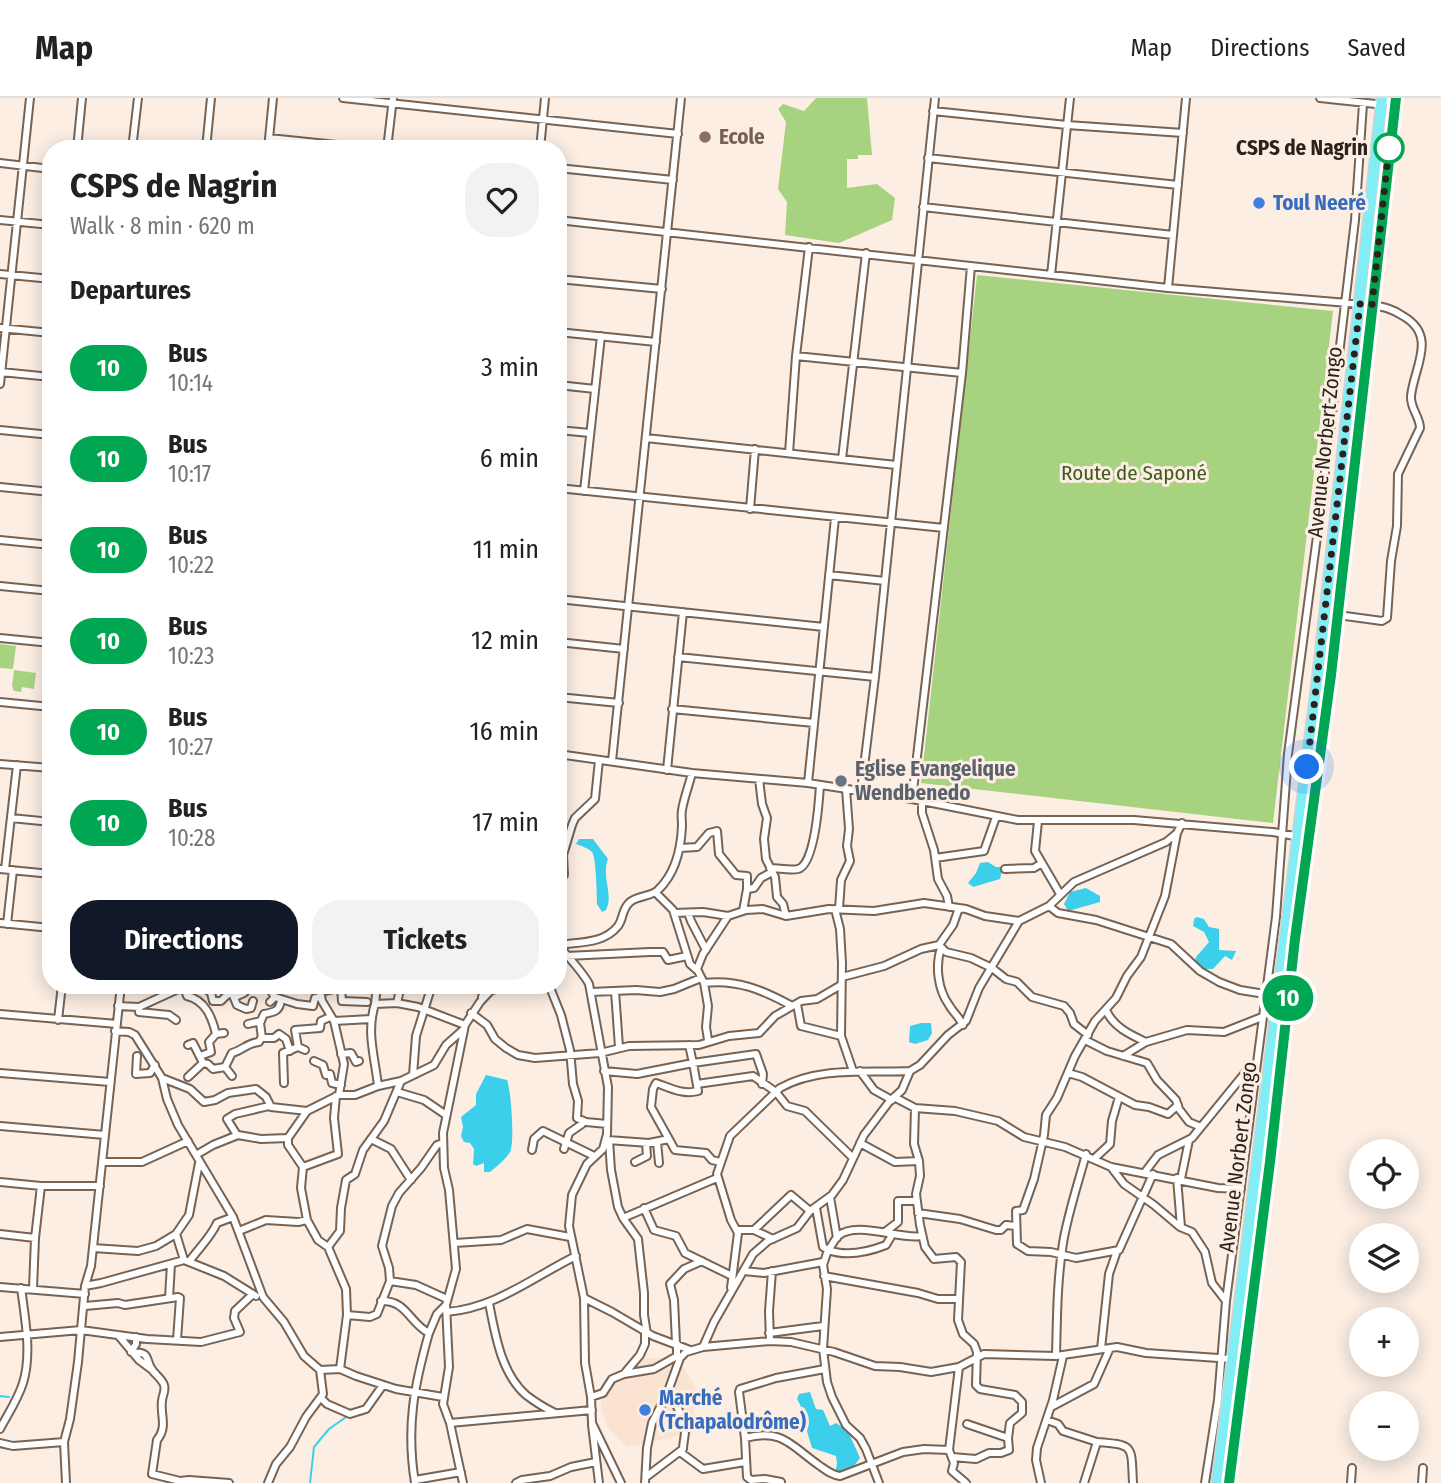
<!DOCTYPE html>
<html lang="en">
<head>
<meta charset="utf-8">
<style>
	:root { --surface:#fff; --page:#f2f2f2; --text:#222; --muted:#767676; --line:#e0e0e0; --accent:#111827 }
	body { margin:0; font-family:"Fira Sans Condensed",sans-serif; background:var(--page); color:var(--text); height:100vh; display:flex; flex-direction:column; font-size:26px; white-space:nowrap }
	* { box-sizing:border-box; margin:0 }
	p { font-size:23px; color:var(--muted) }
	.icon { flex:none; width:38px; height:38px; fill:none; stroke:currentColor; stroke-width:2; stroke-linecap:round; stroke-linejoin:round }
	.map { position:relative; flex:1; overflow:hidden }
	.sheet { position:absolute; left:42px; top:42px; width:525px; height:854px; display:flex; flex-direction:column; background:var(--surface); border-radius:28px; box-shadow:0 4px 18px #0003 }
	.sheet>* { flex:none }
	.badge { padding:0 14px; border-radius:23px; font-size:24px; line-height:46px }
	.fabs { position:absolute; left:1349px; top:1041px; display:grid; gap:14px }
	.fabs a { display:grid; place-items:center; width:70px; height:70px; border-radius:50%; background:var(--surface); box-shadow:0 4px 18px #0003; font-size:35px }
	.you { position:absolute; width:35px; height:35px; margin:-18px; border:5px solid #fff; border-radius:50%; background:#1a73e8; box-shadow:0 0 0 10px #1a73e833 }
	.map>.badge { position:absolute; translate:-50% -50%; box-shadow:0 0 0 4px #fff }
	h2 { padding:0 28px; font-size:26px; line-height:63px }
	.round { display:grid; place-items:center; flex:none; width:74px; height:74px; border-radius:28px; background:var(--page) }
	.summary { display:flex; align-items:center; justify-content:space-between; height:119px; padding:0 28px }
	h1 { font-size:33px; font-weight:700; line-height:52px }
	.action { display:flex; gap:14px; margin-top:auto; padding:14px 28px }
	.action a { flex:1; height:80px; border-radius:28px; background:var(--accent); color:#fff; font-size:28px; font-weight:700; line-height:80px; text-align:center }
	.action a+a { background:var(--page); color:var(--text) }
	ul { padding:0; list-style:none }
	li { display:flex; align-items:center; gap:21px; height:91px; padding:0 28px }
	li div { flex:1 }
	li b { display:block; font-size:26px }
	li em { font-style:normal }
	li .badge { min-width:77px; font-weight:700; text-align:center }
	header { display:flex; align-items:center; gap:42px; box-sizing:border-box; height:98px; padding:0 35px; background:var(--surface); border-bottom:2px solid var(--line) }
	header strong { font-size:33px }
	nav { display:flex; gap:38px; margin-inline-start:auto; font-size:24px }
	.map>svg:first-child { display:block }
	.built { fill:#fbe3d1 }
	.green { fill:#a7d381 }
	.water { fill:#3ccfeb }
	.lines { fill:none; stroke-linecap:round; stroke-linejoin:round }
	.stream { stroke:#3ccfeb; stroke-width:2 }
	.street-casing { stroke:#776354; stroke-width:10 }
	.primary-casing { stroke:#d4d3d1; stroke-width:13 }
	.street { stroke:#fff; stroke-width:6 }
	.primary { stroke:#81edf5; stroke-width:10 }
	.line-casing { stroke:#fff; stroke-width:16 }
	.line { stroke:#00a651; stroke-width:10 }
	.walk { stroke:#2a221b; stroke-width:7; stroke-dasharray:0 12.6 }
	.education-dot { fill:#8d6e63; stroke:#fceee3; stroke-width:2.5 }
	.stop-dot { fill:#fff; stroke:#00a651; stroke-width:3.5 }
	.shop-dot { fill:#3f7fe0; stroke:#fceee3; stroke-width:2.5 }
	.worship-dot { fill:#6b7280; stroke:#fceee3; stroke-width:2.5 }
	.labels { text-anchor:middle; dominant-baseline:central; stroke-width:6; stroke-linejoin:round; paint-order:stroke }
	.education-label { font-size:21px; font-weight:bold; fill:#785e54; stroke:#fceee3; text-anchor:start }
	.stop-label { font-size:21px; font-weight:bold; fill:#2a221b; stroke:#fceee3; text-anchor:end }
	.shop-label { font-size:21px; font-weight:bold; fill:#366cbe; stroke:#fceee3; text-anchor:start }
	.street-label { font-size:21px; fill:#2a221b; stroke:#fceee3 }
	.park-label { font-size:21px; fill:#3d5a1f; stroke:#fceee3 }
	.worship-label { font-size:21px; font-weight:bold; fill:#5b616d; stroke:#fceee3; text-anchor:start }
</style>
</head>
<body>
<header>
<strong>Map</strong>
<nav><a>Map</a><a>Directions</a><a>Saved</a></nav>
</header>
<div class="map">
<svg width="1441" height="1385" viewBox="0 0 1441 1385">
	<rect width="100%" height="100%" fill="#fceee3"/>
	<path class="built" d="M643,1260H677L695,1288L693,1335L627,1349L607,1329L601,1309L603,1291L615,1281L629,1276L630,1263Z"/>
	<path class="green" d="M816,0H867L872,57H858V61H847V90L877,86L895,100L892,122L839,145L785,137L787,104L778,91L786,24L778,11L783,6L804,13Z
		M977,177L1333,213L1273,725L921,685Z
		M0,546L16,548L13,571L0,570Z
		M14,572L36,575L34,591L22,589L21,594L14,593L12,588Z"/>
	<path class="water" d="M579,741H593L608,761C601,779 614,797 606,812L602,814L597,806C597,799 596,758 592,754C588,750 581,748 576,746Z
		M988,764L996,769H1003L1000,781L973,789L968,785L976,775L980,765Z
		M1086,790L1100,798V804L1068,813L1064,806L1070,794Z
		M1197,819L1204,821L1209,829L1219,831V852L1236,853L1232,862L1225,858L1213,871H1199L1194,866L1196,859L1209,844L1204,834L1193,828L1194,821Z
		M921,925H931L932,935L928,942L915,946L909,944L910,928Z
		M486,977L507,982C511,991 515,1045 510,1054C505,1062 497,1068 490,1074H484V1065L476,1068L473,1066L474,1051L470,1045L464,1044L461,1038L463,1029L461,1019L476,1007V996Z
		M810,1294L816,1311L823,1312L830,1328L836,1325L848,1333L860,1360L850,1373L838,1376L835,1375L837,1366L836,1358L812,1350L807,1333L809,1324L797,1301L799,1296Z"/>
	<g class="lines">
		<path class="stream" d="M0,1298L9,1299
			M310,1385L314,1349L329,1331L349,1317"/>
		<g class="street-casing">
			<path id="street" d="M343,0L678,36
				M1320,0L1376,6L1397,0
				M933,13L1067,27L1183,35
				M269,40L375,51
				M77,51L82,0
				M132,51L138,0
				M206,51L211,0
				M268,51L273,0
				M387,51L393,0
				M540,51L545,0
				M928,60L1178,87
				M0,65L51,71
				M558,70L673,82
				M923,109L1173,137
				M0,122L51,127
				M558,122L1168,190L1372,207C1384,209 1393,211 1403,218C1438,238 1414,269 1411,298C1410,310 1420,319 1420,330L1398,376L1397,428L1391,463L1387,520L1382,523L1338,517
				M0,176L51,181
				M1051,177L1070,0
				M558,181L662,191
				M1168,190L1186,0
				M0,230L51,235
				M558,234L656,244
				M796,258L962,275
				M1,274L51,279
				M0,286L30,0
				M558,287L595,291
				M0,332L51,337
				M558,332L590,335
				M646,340L896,367
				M789,355L796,258L809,149
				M842,361L866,155
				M0,389L51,394
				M558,390L944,430
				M584,393L601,238
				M750,411L755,351
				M0,442L51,447
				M829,477L885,483
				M0,488L51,493
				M558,501L824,529
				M0,540L51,545
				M558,544L624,551
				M678,559L875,579
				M558,599L619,605
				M0,604L51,609
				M672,611L814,625
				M558,656L692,675L808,685L912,701L1018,722H1134L1273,734L1300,739
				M612,663L681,0
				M0,666L51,670
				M667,672L683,514
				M759,681L762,706L767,720L764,741L766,761L775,779L777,799L783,806L786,818
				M808,685L835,420
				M861,693L875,579L935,0
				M912,701L962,275L971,168
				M922,702V715L934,752L938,781L947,798L949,809
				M11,720L51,724
				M1038,723L1035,753L1060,796
				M680,750L697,749L709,735L717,733L719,756L736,777L747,778V791L754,790L761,780L772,774
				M935,760L984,753L996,719
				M770,770C779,770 790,773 798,771C815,767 819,703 820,687
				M0,771L51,776
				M5,771L17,667
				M1005,771L1034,770L1042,765
				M558,780L564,777L563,757L572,727L575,720L595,701L599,662
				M656,795L673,812L690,866L698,873L704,885L708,908L706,929L708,942
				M1049,808L1058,815L1096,822L1171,846L1200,873L1219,884L1240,892L1265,896
				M835,811L840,831L842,865L841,938L853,973
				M839,811L841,782L850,763L847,748L849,731L846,691
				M743,813L747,791
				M674,815L703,814L728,818L746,812L763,811L786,818L829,811L874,813L924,805L966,811L985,818L1019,823
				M688,815L691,823L706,852
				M0,825L51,830
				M7,826L13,772
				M558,847C567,857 584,876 589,886L608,989L607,1036L603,1051L587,1066L572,1097L569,1128L584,1200L585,1265L591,1299L592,1325L621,1385
				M558,847C579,844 604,846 618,828C624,820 621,812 630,804C638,797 651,799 658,792C675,776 681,751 682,728C682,723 681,717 682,712C684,700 689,687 692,675
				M939,847L946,854L971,860L992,870L1006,881L1017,884L1032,899L1064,908L1070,915L1074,926L1088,937
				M941,850C935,868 938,892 949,907C953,914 959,919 963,927
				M566,858L650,854H663L668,862L687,858
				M697,871L703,856L728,818
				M842,879L884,868L921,851L939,847L953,827L959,810
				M704,885C737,881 763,892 792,908
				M202,887L211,895L213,903H221L227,897L232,895L237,907L246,911L251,910L253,903
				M267,887L275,899
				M319,887L322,903L334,923L344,966L339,997
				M401,887L397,905L418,909L465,927
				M549,887L561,917L570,952L573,986L578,1003L577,1020L586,1024L607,1026
				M184,889L187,898C205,902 212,919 216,936
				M341,890L342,903L367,904
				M493,892L505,887
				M615,893L619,949
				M320,894L351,887
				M591,894L636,892L660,894L674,891L701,880
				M235,899L244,895L252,887
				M482,899L487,887
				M270,904L275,899L297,906L313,908L315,900L321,899
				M375,906L377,887
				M797,906L801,928L841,938
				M118,908L139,909L187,887
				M139,909V914L169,917L176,922
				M1106,912C1113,929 1131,937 1146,944L1187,932L1224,934L1262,919
				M471,915L487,927L495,941L506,950L518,957L535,960L600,955L629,948L699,947L729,938L759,935L775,918L801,903L817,901L841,887
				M0,916L117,926
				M58,922L62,887
				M334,923L371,921
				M248,926L261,923
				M115,933L129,934L135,937L162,980L167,1001L178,1027L233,1119L263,1199L284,1224L304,1258L320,1272L340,1271L356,1278L396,1291L443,1299
				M262,940L260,925L264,916C275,914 280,913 281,901
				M1085,942L1107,953L1147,965L1157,982L1176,1002L1179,1011L1189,1024L1201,1029
				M689,947L693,965L756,956L763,976L762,986
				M298,949L295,932L320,930L321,923L330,919
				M341,956L351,955L356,964L359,963
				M137,958L136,976L150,975L155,967
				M200,958L211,954L209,944L216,936L224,935
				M1123,958L1146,944
				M314,963L323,967L326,977L330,976L332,985L341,987
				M203,965L208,966L213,971L225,969
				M604,973L637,976L693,965L698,993C682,997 671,990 656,985L653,991L651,1009L675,1052L706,1055L712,1062L720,1064
				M860,973L874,992L892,1002
				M0,975L110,984
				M1068,975L1082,979L1135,1007L1149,1009L1168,1016L1178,1007
				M413,977L416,938L432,887
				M232,978L225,969L232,955C243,952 247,945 259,944L261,940H274L279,936L286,941L290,953
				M188,979L203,965L193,945L188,947
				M162,980L190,991L204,1004L215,1002L228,995L256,991L266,999L271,1009L307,1013L339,997H355L378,988L401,983L434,967L446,947L464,931
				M284,985L283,955L298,949L305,952
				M697,986L753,978L776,994L787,1008L805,1013L852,1059
				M378,988C375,959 366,935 375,906L397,905
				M397,994L424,1002L446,1017
				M894,999L915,1010L955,1013L998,1023L1024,1039L1065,1049L1111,1069L1218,1090L1241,1091
				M915,1010L914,1046L919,1063
				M307,1013L288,1040V1047L303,1069L301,1090L307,1122L318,1142L328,1149L346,1191L347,1217L340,1271
				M0,1028L105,1037
				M237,1037L227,1021L235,1016L269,1008
				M371,1041L391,1051L411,1082
				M608,1042L649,1045L669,1041
				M609,1042L611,1072L618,1109L623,1120L638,1141L644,1195V1217L647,1236
				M657,1044L659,1065
				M860,1045L895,1064L919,1063L920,1078L916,1096L920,1127L925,1149L934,1161L956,1159L961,1164L958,1222L963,1236L974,1246L977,1254L976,1287L980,1291L1015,1297L1022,1304V1315L1010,1325L1008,1340
				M564,1051L569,1035L582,1026L583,1023
				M532,1052L534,1041L543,1033L594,1058
				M196,1057L213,1047L238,1037L261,1041L288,1040
				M1095,1060L1110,1046L1112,1023L1119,999
				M103,1064H142L188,1043
				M635,1064L647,1058L646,1045
				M303,1069L338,1056L334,1020L336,998
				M1111,1069L1124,1086L1154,1107L1180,1129L1192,1134L1205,1154L1212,1185L1226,1203
				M1145,1074L1158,1057L1192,1040L1245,975L1256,969
				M1153,1076L1119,1152L1076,1160L1051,1154L1028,1153L1017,1146L1016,1113L1023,1112L1034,1081L1044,1037L1046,1017L1057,1000L1075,958L1095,923L1116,900L1127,878L1141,859L1165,798L1177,735
				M1177,1080L1181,1129
				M1181,1081L1189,1042
				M0,1084L41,1088H100
				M830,1099L837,1140
				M644,1110L654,1132L676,1138L685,1155L732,1178
				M816,1110L823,1149L828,1152L823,1167L827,1191L823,1251L827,1284L832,1299L846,1327L860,1340L866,1351L879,1385
				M918,1115L960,1121L996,1132H1001L1006,1127L1016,1128
				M623,1120L717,1080
				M737,1132H754L773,1141
				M754,1132L791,1097L810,1113
				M239,1133L266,1122L298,1124L307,1122
				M885,1134L898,1124V1103H917
				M0,1136L35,1140
				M892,1137L886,1147C868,1154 847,1159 828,1152C832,1148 834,1142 838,1138C856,1122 900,1142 922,1138
				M455,1145L501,1142L527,1131L570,1139
				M328,1149L340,1133L341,1110L346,1082L355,1076L363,1052L384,1023L401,983
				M93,1150L138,1153L156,1148L176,1136
				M184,1162L176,1136L189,1117L199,1065
				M189,1164C198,1151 211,1139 217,1125L233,1119
				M744,1173L764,1175L823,1164
				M824,1178L918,1195L938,1201H958
				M390,1183L416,1187L447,1201
				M85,1188L101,1185L184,1162L224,1178L256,1198
				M0,1189L85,1196
				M731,1190L738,1135L731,1122L717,1076L730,1038L780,990C819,968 868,975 910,973
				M33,1191L35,1140L41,1088
				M169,1200L171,1166
				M584,1200L612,1214L653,1238L690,1252
				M381,1203C407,1202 409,1225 429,1235L437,1216L446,1207
				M489,1205C495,1236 501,1275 526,1297C535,1304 545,1310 555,1315
				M85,1208L118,1205L125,1207L178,1199L180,1200L177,1242
				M447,1214C496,1210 533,1179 576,1158
				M347,1217L370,1219L377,1216L390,1183L389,1170L382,1148L392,1108L399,1095L421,1070L437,1047L443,1045
				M769,1235L823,1228
				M118,1237L139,1262L151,1271
				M0,1239L81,1232L147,1241L201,1244L240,1234L234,1220L235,1213L253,1196
				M136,1239V1246L131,1254C153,1254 144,1262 153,1273C157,1278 162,1281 164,1287C166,1293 162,1298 162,1303C160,1317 168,1329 157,1342L152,1376L180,1383L189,1382L229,1385
				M770,1243L769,1213L772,1173
				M676,1245L674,1202L670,1186L684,1171L702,1163
				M703,1249L770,1243L791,1244L834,1254L875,1268L900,1269L931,1274L959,1269L984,1256L1056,1258L1117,1249L1146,1255L1233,1261
				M1101,1251L1109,1176L1117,1153
				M1056,1258C1057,1220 1057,1183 1063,1145C1068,1115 1078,1086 1086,1056
				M959,1269L949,1352L954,1365L952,1373L966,1385
				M825,1271L776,1280L740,1291L739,1294L745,1340C783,1330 791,1348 820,1368C827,1373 832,1377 840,1378L903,1354L924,1351L949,1352
				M624,1276L654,1271L677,1258V1246
				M591,1299L603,1295L612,1281L624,1276L640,1257L645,1246V1234
				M321,1300L327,1306L350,1316L366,1311L383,1287
				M1051,1309L1094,1286L1110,1250
				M1047,1322L1058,1326L1063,1333L1097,1344L1084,1385
				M450,1325L592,1312
				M592,1327L599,1385
				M0,1331C8,1316 18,1301 23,1285C32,1256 25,1220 21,1190
				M745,1340L747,1379L751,1382L765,1381L781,1384
				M1097,1344C1135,1347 1131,1347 1133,1385
				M0,1345L13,1348L64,1344
				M680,1354L703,1371L745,1364
				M952,1359L976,1361L989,1355H1001L1009,1352L1008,1340L967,1326
				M646,1379L683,1351C683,1345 685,1339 685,1333C683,1320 677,1304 667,1296
				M415,1382L461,1374
				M66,1385L64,1344L70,1321L78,1264L85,1188L91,1168L121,887
				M268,1385L276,1366L290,1349L306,1319L323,1296L320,1272
				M415,1385C406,1329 414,1288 429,1235
				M463,1385L450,1325L443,1306L449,1269L446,1207L456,1171L449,1092L444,1070L443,1035L465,927L480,904L496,887
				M516,1385L522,1382L550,1378L571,1369L596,1364
				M645,1385L647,1350L652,1325L667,1296L680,1260L686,1254L703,1249L714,1224L753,1156L768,1143L797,1130L810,1113L832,1097L843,1082L864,1037L889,1004L902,992L910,973L920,967L948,937L966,923L979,890L1019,823L1049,808L1074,784L1166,744L1177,735L1182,725
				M1041,1385L1036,1362L1037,1350L1053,1302L1063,1258
				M1205,1385L1218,1302L1226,1203L1276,819L1288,656L1320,416L1355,122L1363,6
				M1351,1385L1352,1370
				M1422,1385L1423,1370"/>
		</g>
		<g class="primary-casing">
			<path id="primary" d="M1217,1385L1318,575L1382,0
				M1229,1385L1270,1064L1295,841L1331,577L1396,0"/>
		</g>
		<use href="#street" class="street"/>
		<use href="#primary" class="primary"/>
	</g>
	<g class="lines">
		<g class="line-casing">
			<path id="line" d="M1229,1385L1270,1064L1295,841L1331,577L1396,0"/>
		</g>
		<use href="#line" class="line"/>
		<path class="walk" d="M1307,669L1360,206L1372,207L1389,50"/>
	</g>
	<circle class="education-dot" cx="705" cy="39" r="7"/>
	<circle class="stop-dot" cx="1389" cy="50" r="14"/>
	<g class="shop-dot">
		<circle cx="1259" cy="105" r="7"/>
		<circle cx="645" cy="1312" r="7"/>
	</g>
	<circle class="worship-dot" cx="841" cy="683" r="7"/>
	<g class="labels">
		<g class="education-label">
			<text x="719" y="39">Ecole</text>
		</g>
		<g class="stop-label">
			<text x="1368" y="50">CSPS de Nagrin</text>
		</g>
		<g class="shop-label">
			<text x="1273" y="105">Toul Neeré</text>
			<text x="659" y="1300">Marché<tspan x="659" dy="24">(Tchapalodrôme)</tspan></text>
		</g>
		<g class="street-label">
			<text transform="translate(1325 344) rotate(-84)">Avenue Norbert Zongo</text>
			<text transform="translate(1238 1059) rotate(-83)">Avenue Norbert Zongo</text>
		</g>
		<g class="park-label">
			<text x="1134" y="375">Route de Saponé</text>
		</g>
		<g class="worship-label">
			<text x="855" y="671">Eglise Evangelique<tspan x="855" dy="24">Wendbenedo</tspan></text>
		</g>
	</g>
</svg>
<div class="fabs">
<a><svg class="icon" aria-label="locate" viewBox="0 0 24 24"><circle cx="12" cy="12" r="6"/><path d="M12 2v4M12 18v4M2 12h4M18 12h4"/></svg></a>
<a><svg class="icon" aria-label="layers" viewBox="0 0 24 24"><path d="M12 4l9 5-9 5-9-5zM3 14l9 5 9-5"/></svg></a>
<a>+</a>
<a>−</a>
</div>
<div class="you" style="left:1307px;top:669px"></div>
<b class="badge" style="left:1288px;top:900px;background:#00a651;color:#fff">10</b>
<section class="sheet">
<div class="summary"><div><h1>CSPS de Nagrin</h1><p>Walk · 8 min · 620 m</p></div><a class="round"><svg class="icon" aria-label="heart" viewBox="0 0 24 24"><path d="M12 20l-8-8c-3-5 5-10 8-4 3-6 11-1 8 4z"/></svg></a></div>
<h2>Departures</h2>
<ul>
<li><span class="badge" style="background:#00a651;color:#fff">10</span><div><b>Bus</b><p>10:14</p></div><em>3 min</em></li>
<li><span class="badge" style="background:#00a651;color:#fff">10</span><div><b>Bus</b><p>10:17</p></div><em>6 min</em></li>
<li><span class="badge" style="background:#00a651;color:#fff">10</span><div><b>Bus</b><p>10:22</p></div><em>11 min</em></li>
<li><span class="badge" style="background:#00a651;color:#fff">10</span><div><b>Bus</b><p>10:23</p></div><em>12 min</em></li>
<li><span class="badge" style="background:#00a651;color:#fff">10</span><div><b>Bus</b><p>10:27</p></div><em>16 min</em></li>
<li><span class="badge" style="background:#00a651;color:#fff">10</span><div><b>Bus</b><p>10:28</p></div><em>17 min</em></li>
</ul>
<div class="action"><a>Directions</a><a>Tickets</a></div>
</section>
</div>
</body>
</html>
